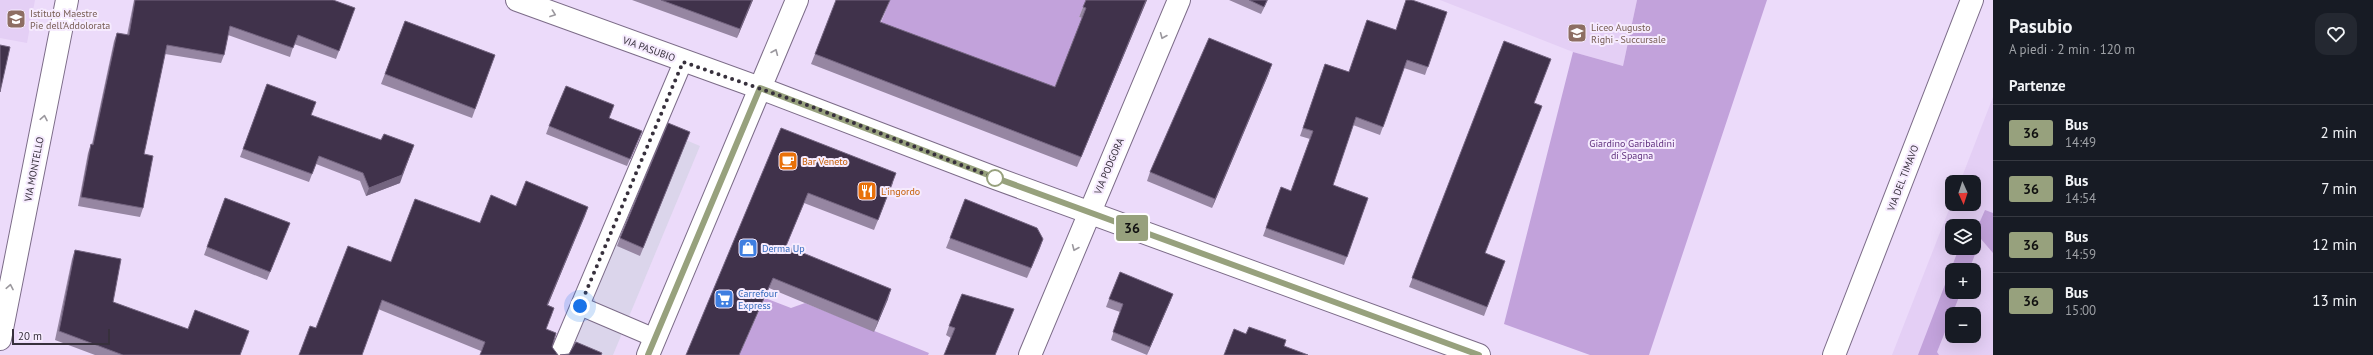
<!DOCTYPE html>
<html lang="it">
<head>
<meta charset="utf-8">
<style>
	:root { --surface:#171b24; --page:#242831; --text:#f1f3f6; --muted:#9ea1a6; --line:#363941 }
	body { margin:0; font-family:"PT Sans",sans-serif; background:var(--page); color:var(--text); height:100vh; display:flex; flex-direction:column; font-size:15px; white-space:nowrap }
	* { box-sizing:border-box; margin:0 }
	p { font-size:13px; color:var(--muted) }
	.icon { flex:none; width:22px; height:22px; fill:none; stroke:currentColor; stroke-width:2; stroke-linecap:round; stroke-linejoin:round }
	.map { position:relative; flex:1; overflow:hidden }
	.sheet { display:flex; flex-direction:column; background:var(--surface); width:380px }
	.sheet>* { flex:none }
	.badge { padding:0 8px; border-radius:3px; font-size:14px; line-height:26px }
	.needle { width:26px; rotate:177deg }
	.buttons { position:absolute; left:1945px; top:175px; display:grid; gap:8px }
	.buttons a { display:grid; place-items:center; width:36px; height:36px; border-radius:8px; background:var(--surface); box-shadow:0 4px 16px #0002; font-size:20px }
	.scale { position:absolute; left:12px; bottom:10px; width:98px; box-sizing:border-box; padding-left:4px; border:2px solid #37303c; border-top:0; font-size:11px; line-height:14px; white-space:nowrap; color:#37303c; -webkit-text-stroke:3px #f6ebfe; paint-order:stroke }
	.you { position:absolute; width:20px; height:20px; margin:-10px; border:3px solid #fff; border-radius:50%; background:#1a73e8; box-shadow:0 0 0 6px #1a73e833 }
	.map>.badge { position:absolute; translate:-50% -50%; box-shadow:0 0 0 2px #fff }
	h2 { padding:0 16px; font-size:15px; line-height:36px }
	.round { display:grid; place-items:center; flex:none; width:42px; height:42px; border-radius:12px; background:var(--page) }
	.overview { display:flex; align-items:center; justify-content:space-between; height:68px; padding:0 16px }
	h1 { font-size:19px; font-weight:800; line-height:30px }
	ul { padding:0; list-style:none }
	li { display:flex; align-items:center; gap:12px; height:56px; padding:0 16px; border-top:1px solid var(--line) }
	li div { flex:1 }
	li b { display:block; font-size:15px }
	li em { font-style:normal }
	li .badge { min-width:44px; font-weight:700; text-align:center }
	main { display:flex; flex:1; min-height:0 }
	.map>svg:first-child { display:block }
	.commercial { fill:#dbd5eb }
	.built { fill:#e4cff5; fill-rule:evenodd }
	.green { fill:#c2a2db }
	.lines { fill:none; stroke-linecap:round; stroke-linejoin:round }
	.service-casing { stroke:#7c6c88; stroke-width:20 }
	.minor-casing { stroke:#7c6c88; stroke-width:24 }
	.tertiary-casing { stroke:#7c6c88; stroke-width:24 }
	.service { stroke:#fff; stroke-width:18 }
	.minor { stroke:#fff; stroke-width:22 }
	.tertiary { stroke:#fff; stroke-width:22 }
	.wall { fill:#9686a2 }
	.shaded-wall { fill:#746580 }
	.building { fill:#40324b; stroke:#746580 }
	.oneway { stroke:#9b989e }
	.line-casing { stroke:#fff; stroke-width:9 }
	.line { stroke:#97a17d; stroke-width:6 }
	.walk { stroke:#37303c; stroke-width:4; stroke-dasharray:0 7.2 }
	.stop-dot { fill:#fff; stroke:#97a17d; stroke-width:2 }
	.labels { text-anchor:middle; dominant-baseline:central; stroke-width:4; stroke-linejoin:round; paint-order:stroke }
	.education-label { font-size:10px; fill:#785e54; stroke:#f6ebfe; text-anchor:start }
	.street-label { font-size:10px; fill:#37303c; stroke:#f6ebfe }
	.park-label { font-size:10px; fill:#5f307d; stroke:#f6ebfe }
	.food-label { font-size:10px; fill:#c56008; stroke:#f6ebfe; text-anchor:start }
	.shop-label { font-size:10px; fill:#366cbe; stroke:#f6ebfe; text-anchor:start }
</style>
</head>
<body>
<main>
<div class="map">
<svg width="1993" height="355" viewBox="0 0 1993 355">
	<rect width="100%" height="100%" fill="#ecdbfa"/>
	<path class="commercial" d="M662,130L700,146L613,355H568Z"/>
	<path class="built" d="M0,0H35L27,43L0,38Z
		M1440,0H1637L1623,66L1573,52Z
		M1993,97V355H1892L1952,202V204H1974V182H1960ZM1952,226H1974V248H1952ZM1952,270H1974V292H1952ZM1952,314H1974V336H1952Z"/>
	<path class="green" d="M890,0H1086L1079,17L1083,18L1050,98L877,32Z
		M1637,0H1767L1649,355H1590L1504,324L1573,52L1623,66Z
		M1985,210L1993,213V253L1981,239L1969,270H1952V292H1961L1937,352L1939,355H1918L1959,248H1974V226H1968L1969,223L1978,226Z
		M765,298L791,308L805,303L929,353L928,355H739Z"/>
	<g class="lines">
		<g class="service-casing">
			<path id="service" d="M580,306L655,338
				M559,355L683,62"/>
		</g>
		<g class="minor-casing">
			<path id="minor" d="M517,0L760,88
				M0,339L67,0
				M1030,355L1179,0"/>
		</g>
		<g class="tertiary-casing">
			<path id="tertiary" d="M760,88L995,178L1479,355
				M648,355L797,0
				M1834,355L1972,0"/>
		</g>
		<use href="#service" class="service"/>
		<use href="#minor" class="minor"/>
		<use href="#tertiary" class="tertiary"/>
	</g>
	<path class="wall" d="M134,0H333L355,8L336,59L294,44L290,57L228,35L224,55L221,63L165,54L144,154L143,208L140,217L78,206L88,153L91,144H92L114,41L117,33L127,35Z
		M632,0H753L737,38Z
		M1147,0L1077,167L811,64L815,54L881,23L1055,87L1082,18L1079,17L1083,7Z
		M1229,0H1268L1261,14Z
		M1447,12L1425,75L1404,68L1380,135L1353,125L1333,185L1368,198L1344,265L1263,236L1281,187L1291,191L1310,139L1300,136L1325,64L1349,72L1396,30Z
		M405,21L495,55L472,118L381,84Z
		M1504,41L1534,103L1485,253L1505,261L1484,316L1409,287Z
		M1269,73L1212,208L1147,181L1150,172Z
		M267,84L311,115L400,183L366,196L360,181L316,164L309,182L240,157Z
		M609,118L642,131L627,166L546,134L549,126Z
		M781,128L893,183L874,230L804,203L786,246L888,299L874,332L769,288Z
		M690,132L640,256L617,246L620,238Z
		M225,198L290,223L267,280L204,255Z
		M516,206L588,207L548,305L554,308L551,317L481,351L378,309L316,328L391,262L480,223Z
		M950,238L1043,239L1027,278L946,248Z
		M75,250L113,302L240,355H95L55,340L72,259Z
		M1173,294L1147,355L1111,340L1120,312L1106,307L1109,299Z
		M1014,309L1010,319L951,338L946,335L949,326Z"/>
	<path class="shaded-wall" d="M752,0H753L737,38L740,29Z
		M1146,0H1147L1077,167L1081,157Z
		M1272,64L1269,73L1212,208L1215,199Z
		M414,145L400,183L366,196L369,188Z
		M588,207L585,216L544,314L547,305Z
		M1043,239L1040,248L1027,278L1031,268Z
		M773,278L769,288L739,355Z
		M891,289L888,299L874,332L878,321Z
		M1173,294L1170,302L1147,355L1150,347Z"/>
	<path class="building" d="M135,0H333L355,8L339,51L298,35L293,48L230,26L224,55L167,45L144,154L153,156L143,208L81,197L91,144L93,145L117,33L129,35Z
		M661,0H752L740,29Z
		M836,0H890L880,22L1055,87L1086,8L1083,7L1086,0H1146L1081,157L815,54Z
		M1249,0H1267L1264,7Z
		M1406,0H1412L1447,12L1428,67L1407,60L1383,127L1356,117L1333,185L1368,198L1347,257L1266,228L1281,187L1291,191L1313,131L1303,128L1325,64L1349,72L1367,20L1396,30Z
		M405,21L495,55L475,109L385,74Z
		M1209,38L1272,64L1215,199L1150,172Z
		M1504,41L1551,59L1534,103L1542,106L1485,253L1505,261L1487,307L1412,278Z
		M0,45L10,47L0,92Z
		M267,84L316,102L311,115L381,140L384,134L414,145L402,175L369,188L363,173L319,156L312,174L243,149Z
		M566,86L614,105L609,118L642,131L630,159L549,126Z
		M668,123L690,132L643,248L620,238Z
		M781,128L896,173L878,220L808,193L786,246L891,289L878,321L773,278L739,355H686Z
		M526,181L588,207L547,305L554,308L546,329L556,333L552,347L558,355H480L485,342L382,300L362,355H299L310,326L316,328L348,246L391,262L415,199L480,223L491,195L516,206Z
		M225,198L290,223L270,272L207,247Z
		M965,199L1037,228L1043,239L1031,268L950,238Z
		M75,250L121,259L113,302L188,329L195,310L249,331L240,355H123L59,331Z
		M1120,272L1173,294L1150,347L1113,332L1123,304L1109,299Z
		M962,294L1014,309L995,355H944L955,328L949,326Z
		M1249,327L1286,340L1284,346L1308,355H1224L1234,329L1246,334Z
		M576,342L602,353L601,355H560L569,354Z"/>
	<defs><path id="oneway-chevron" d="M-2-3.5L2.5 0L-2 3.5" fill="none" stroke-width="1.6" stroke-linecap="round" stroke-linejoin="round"/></defs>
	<g class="oneway">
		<use href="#oneway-chevron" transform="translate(553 14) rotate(20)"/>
		<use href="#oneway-chevron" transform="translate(1163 36) rotate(113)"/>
		<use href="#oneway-chevron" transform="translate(775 52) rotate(-67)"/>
		<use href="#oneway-chevron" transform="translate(44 118) rotate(-79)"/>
		<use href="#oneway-chevron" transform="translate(1075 248) rotate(113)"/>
		<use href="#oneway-chevron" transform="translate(10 287) rotate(-79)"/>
	</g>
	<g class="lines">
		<g class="line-casing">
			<path id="line" d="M648,355L760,88L996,178L1479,355"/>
		</g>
		<use href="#line" class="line"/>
		<path class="walk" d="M580,306L683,62L810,106L995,178"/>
	</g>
	<defs>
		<g id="school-square" transform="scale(1)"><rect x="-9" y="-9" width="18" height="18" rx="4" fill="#8d6e63" stroke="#f6ebfe"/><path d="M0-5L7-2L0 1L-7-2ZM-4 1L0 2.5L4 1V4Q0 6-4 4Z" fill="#fff"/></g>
		<g id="cafe-square" transform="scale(1)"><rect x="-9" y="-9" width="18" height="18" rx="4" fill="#e8710a" stroke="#f6ebfe"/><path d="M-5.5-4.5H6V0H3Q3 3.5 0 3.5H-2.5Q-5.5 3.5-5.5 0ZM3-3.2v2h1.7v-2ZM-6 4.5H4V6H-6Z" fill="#fff"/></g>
		<g id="restaurant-square" transform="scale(1)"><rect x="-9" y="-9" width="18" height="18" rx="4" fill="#e8710a" stroke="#f6ebfe"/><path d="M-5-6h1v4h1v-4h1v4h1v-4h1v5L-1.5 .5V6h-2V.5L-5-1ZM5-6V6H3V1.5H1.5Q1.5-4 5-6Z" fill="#fff"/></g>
		<g id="shop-square" transform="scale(1)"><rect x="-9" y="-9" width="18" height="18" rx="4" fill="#3f7fe0" stroke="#f6ebfe"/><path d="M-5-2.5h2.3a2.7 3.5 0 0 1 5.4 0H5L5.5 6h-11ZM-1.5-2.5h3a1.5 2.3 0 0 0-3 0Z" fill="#fff"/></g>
		<g id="supermarket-square" transform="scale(1)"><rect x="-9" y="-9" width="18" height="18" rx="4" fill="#3f7fe0" stroke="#f6ebfe"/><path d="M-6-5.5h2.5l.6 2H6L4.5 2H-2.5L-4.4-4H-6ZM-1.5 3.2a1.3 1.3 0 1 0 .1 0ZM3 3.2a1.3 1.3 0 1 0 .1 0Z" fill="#fff"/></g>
	</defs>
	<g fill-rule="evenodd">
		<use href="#school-square" x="16" y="19"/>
		<use href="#school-square" x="1577" y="33"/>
		<use href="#cafe-square" x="788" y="161"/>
		<use href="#restaurant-square" x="867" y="191"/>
		<use href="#shop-square" x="748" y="248"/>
		<use href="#supermarket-square" x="724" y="299"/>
	</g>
	<circle class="stop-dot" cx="995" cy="178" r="8"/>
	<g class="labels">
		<g class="education-label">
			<text x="30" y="13">Istituto Maestre<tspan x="30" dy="12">Pie dell'Addolorata</tspan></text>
			<text x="1591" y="27">Liceo Augusto<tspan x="1591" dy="12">Righi - Succursale</tspan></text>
		</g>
		<g class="street-label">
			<text transform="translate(649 49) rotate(20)">VIA PASUBIO</text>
			<text transform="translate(1109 166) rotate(-67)">VIA PODGORA</text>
			<text transform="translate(34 169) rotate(-79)">VIA MONTELLO</text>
			<text transform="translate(1903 178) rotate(-69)">VIA DEL TIMAVO</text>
		</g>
		<g class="park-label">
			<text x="1632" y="143">Giardino Garibaldini<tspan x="1632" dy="12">di Spagna</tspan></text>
		</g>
		<g class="food-label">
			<text x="802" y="161">Bar Veneto</text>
			<text x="881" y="191">L'ingordo</text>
		</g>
		<g class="shop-label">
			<text x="762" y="248">Derma Up</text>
			<text x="738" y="293">Carrefour<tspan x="738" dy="12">Express</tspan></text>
		</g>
	</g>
</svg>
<div class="buttons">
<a><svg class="needle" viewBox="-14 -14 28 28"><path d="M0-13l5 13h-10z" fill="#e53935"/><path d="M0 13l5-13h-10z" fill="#9ea1a6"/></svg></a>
<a><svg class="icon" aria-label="layers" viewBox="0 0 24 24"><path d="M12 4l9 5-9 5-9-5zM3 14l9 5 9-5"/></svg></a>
<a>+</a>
<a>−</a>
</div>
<div class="scale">20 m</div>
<div class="you" style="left:580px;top:306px"></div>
<b class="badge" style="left:1132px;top:228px;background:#97a17d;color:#111">36</b>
</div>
<section class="sheet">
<div class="overview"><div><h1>Pasubio</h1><p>A piedi · 2 min · 120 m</p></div><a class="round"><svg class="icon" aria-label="heart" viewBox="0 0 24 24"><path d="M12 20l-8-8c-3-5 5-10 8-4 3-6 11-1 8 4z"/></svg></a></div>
<h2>Partenze</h2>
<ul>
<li><span class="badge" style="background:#97a17d;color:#111">36</span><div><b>Bus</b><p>14:49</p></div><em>2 min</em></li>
<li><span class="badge" style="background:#97a17d;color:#111">36</span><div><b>Bus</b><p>14:54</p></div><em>7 min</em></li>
<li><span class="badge" style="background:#97a17d;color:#111">36</span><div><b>Bus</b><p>14:59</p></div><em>12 min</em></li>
<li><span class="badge" style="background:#97a17d;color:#111">36</span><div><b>Bus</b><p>15:00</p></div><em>13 min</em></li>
</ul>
</section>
</main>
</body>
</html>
